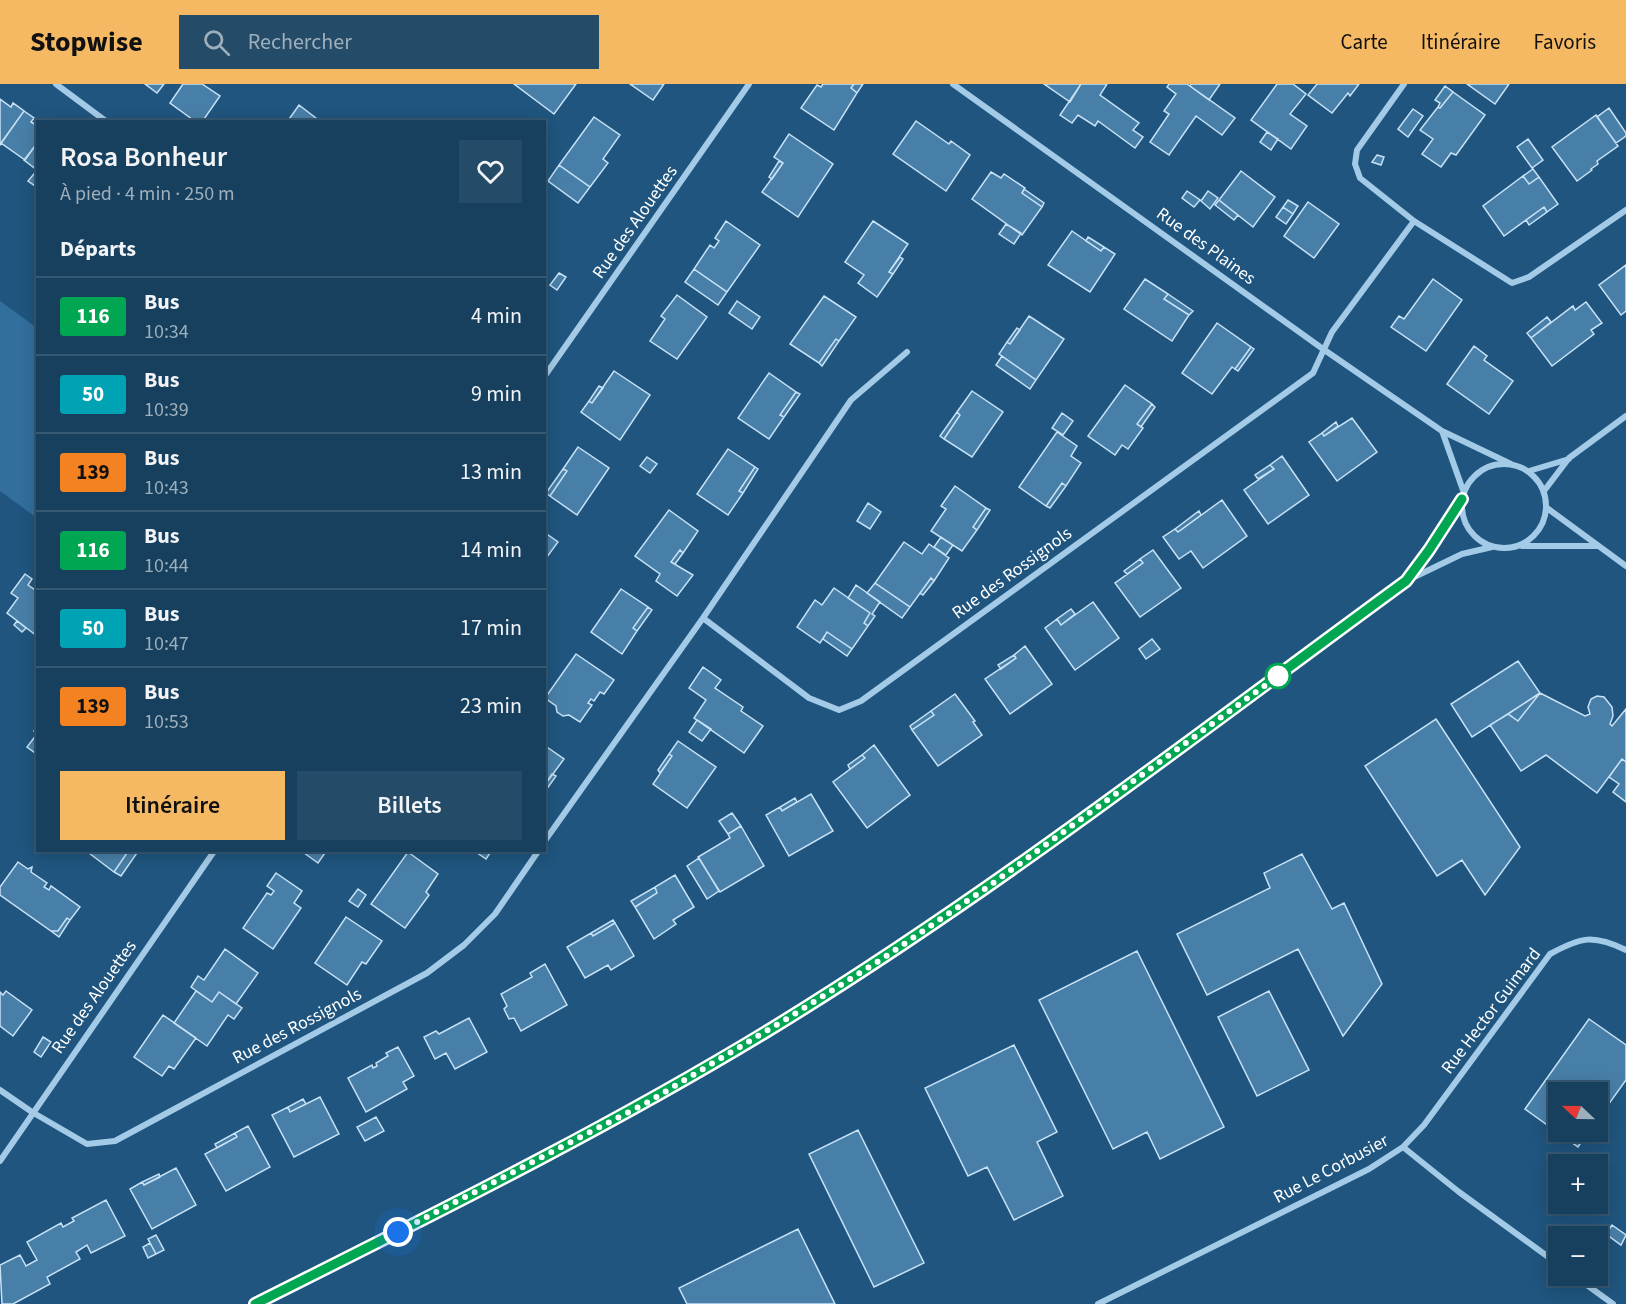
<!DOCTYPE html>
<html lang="fr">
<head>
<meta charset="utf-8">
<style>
	:root { --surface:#17405e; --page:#244b67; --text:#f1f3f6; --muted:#9eafbc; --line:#365973; --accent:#f5b963 }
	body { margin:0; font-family:"Source Sans 3",sans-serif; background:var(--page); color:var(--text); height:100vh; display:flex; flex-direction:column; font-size:22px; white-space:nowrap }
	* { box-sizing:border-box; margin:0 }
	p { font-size:20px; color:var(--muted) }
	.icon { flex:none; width:33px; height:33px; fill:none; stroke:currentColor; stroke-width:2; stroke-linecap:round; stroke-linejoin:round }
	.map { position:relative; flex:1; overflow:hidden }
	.panel { position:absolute; left:36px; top:36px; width:510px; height:732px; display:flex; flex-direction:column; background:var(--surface); border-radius:0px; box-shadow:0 3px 15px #0003,0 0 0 2px var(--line) }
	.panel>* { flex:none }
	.badge { padding:0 12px; border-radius:4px; font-size:21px; line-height:39px }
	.needle { width:39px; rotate:292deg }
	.tools { position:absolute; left:1548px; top:998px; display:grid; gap:12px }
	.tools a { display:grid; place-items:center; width:60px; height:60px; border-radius:0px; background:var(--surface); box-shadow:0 3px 15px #0003,0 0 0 2px var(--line); font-size:30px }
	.you { position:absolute; width:30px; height:30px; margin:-15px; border:4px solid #fff; border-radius:50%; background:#1a73e8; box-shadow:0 0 0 9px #1a73e833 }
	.map>.badge { position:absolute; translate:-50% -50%; box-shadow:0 0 0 3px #fff }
	h2 { padding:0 24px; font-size:22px; line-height:54px }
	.round { display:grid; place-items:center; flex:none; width:63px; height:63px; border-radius:0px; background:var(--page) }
	.overview { display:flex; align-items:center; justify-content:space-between; height:102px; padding:0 24px }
	h1 { font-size:28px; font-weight:600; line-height:45px }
	.button { display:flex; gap:12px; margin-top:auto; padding:12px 24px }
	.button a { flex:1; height:69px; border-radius:0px; background:var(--accent); color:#111; font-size:24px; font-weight:600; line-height:69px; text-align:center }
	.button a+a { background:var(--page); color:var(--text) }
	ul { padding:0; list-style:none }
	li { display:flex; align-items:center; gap:18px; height:78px; padding:0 24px; border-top:2px solid var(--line) }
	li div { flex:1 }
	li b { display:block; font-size:22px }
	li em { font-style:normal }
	li .badge { min-width:66px; font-weight:700; text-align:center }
	header { display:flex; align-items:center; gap:36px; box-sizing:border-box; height:84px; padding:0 30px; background:var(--accent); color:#111 }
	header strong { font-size:28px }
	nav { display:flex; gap:33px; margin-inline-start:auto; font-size:21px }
	.search { width:420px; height:54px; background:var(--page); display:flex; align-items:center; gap:15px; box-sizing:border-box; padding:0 21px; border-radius:0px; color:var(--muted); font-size:22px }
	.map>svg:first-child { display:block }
	.green { fill:#326f9d }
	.building { fill:#487fa8; stroke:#c7e2f6; stroke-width:1.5 }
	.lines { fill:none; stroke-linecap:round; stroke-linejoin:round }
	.street { stroke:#a3cbe7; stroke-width:6 }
	.line-casing { stroke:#fff; stroke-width:14 }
	.line { stroke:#00a651; stroke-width:9 }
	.walk { stroke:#fff; stroke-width:6; stroke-dasharray:0 10.8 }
	.stop-dot { fill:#fff; stroke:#00a651; stroke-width:3 }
	.labels { text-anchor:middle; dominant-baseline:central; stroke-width:5; stroke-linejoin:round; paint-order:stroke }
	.street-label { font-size:18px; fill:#fff; stroke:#1f557e }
</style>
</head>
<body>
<header>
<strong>Stopwise</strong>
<div class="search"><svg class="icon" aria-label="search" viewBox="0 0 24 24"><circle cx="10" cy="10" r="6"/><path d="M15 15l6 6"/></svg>Rechercher</div>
<nav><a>Carte</a><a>Itinéraire</a><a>Favoris</a></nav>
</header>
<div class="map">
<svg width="1626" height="1220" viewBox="0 0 1626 1220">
	<rect width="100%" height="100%" fill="#1f557e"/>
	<path class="green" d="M0,217L37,244V434L0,407Z"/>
	<path class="building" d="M145,0H164L157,9Z
		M183,0H202L220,12L202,38H196L170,19Z
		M514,0H576L554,30Z
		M630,0H664L653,16Z
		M823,0H854L851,4L857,9L834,46L801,24L817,1L821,3Z
		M854,0H863L857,9L851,4Z
		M1044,0H1081L1070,18Z
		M1081,0H1107L1100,11L1139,39L1133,46L1143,53L1135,64L1098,37L1095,42L1078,31L1072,39L1060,31Z
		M1169,0H1187L1235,34L1222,51L1196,32L1169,71L1150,58L1169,30L1164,27L1176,10L1167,3Z
		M1191,0H1220L1209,16L1190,2Z
		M1277,0H1293L1306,10L1290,30L1307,42L1291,65L1251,36Z
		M1317,0H1359L1350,12L1348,9L1332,29L1308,11Z
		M1467,0H1509L1495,20Z
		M1445,2L1453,8L1440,24L1438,23L1440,19L1435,16Z
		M1453,8L1485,31L1456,71L1451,69L1441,83L1422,70L1433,55L1420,46L1438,23L1440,24Z
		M0,15L11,23L13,19L24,27L0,61Z
		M299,21L321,38H287Z
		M1609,24L1626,49V52L1616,59L1597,33Z
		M1413,25L1423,32L1408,53L1398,45Z
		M24,27L34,34L31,38L38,42V58L25,76L1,59Z
		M1596,31L1618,62L1597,77L1598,80L1591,85L1592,86L1577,97L1552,63Z
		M594,33L620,51L603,75L608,79L590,103L559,81Z
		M916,37L949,60L951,57L970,71L946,107L893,70Z
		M1267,48L1278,55L1271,66L1260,58Z
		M789,50L833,80L798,133L762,108L783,79L774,73Z
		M1528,55L1543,76L1532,84L1517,63Z
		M35,62L38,63L37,86L24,76Z
		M1377,71L1384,73L1381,81L1372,78Z
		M779,77L783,79L772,95L769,93Z
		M559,81L590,103L578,119L548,97Z
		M38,85V104L28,97Z
		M1533,85L1539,93L1529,100L1523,92Z
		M1241,87L1275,113L1253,143L1219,116Z
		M991,88L1001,94L1004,90L1025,104L1022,109L1042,123L1022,151L972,115Z
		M1523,92L1529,100L1539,93L1558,120L1547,128L1544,123L1504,152L1483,122Z
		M1024,105L1044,119L1042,123L1022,109Z
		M1187,107L1200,116L1194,123L1182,114Z
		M1208,107L1218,114L1210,125L1201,117Z
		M1219,116L1238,131L1234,136L1215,121Z
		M1288,116L1298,122L1293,130L1283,123Z
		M1308,118L1339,140L1314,174L1284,152Z
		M1283,123L1293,130L1286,140L1276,133Z
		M1544,123L1547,128L1529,141L1526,136Z
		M726,137L760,161L727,208L694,185L710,161L714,164L719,157L715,154Z
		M873,137L908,160L889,188L893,190L877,213L858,199L864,191L845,178Z
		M1006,140L1021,149L1014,160L999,150Z
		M1072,147L1101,167L1104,163L1115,170L1090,208L1048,181Z
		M1088,153L1104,163L1101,167L1086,157Z
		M900,173L903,175L893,190L889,188Z
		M1626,181V227L1621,231L1599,201Z
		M694,185L727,208L718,221L685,198Z
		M559,189L566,193L557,206L550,201Z
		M1145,195L1168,210L1164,215L1189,231L1172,257L1124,225Z
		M1433,195L1462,216L1426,267L1391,243L1399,232L1404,235Z
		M1168,210L1193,227L1189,231L1164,215Z
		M677,211L707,233L677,275L650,257L665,235L661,232Z
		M824,212L856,233L839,257L836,255L819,279L790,260Z
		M737,217L760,233L752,245L729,229Z
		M1586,218L1602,239L1591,246L1594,250L1552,282L1531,254L1573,222L1575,226Z
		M1029,232L1064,255L1036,296L999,270L1007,258L1010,260Z
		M1547,233L1551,238L1531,254L1527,249Z
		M1217,239L1251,263L1235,285L1232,283L1212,310L1182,289Z
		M1017,244L1020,246L1010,260L1007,258Z
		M836,255L839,257L822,282L819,279Z
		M1474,262L1487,272L1484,276L1513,297L1489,330L1447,300Z
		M1251,263L1254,265L1238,287L1235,285Z
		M1002,272L1036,296L1030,305L996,281Z
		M614,287L650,311L620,356L581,328L589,317L592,319Z
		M769,289L796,308L780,331L784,333L769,355L738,334Z
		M1125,301L1152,320L1137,340L1143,344L1128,365L1122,361L1115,371L1088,352Z
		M599,302L603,304L592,319L589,317Z
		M972,307L1003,328L972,373L944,355L960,331L957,328Z
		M796,308L800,310L784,333L780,331Z
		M1152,320L1155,323L1141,343L1137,340Z
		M957,328L960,331L944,355L940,352Z
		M1062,329L1073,337L1063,351L1052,344Z
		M1352,334L1377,368L1337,397L1309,358L1322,349L1324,352Z
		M1336,338L1338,342L1324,352L1322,349Z
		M1057,348L1077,362L1071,372L1081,379L1066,402L1062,399L1046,422L1019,403Z
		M578,363L609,384L577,431L550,412L567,387L563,385Z
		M728,365L755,383L739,407L743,409L728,431L697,410Z
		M1282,372L1309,411L1268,440L1244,406L1274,385L1270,381Z
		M647,373L657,380L650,389L640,382Z
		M1270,381L1274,385L1258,395L1255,391Z
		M755,383L758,385L743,409L739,407Z
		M563,385L567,387L550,412L546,409Z
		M1062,399L1066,402L1050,424L1046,422Z
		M955,402L986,424L973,443L977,446L962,467L931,447L946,425L941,422Z
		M1222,416L1247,452L1203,484L1191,467L1179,475L1163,453L1175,445L1178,448Z
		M868,419L881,428L870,445L857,437Z
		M986,424L990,426L977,446L973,443Z
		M669,426L698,447L683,469L680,466L671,478L693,491L677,512L656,497L660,490L635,472Z
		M1199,427L1201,431L1178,448L1175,445Z
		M544,448L558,458L544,477Z
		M941,453L953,461L946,471L934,463Z
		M904,458L922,470L929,460L949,474L934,497L931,494L910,523L875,499Z
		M680,466L683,469L675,480L671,478Z
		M1153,466L1181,504L1140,533L1115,499L1143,479L1140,475Z
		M1140,475L1143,479L1127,490L1124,487Z
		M25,490L32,495L28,501L38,508L37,552L7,529L18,514L11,509Z
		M931,494L934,497L923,511L920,509Z
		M875,499L910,523L902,534L867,509Z
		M856,501L880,518L872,530L875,532L868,542L864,539L870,529L848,514Z
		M834,504L870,529L864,539L868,542L852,565L827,548L820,559L797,543L815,516L822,521Z
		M621,505L648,523L633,544L637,547L622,570L591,548Z
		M1093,518L1119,554L1075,586L1045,544L1057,535L1061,541Z
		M648,523L652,526L637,547L633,544Z
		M1071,525L1075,530L1061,541L1057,535Z
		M17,537L26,544L22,548L14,541Z
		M827,548L852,565L847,572L823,555Z
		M1152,555L1160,565L1146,575L1139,565Z
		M1025,562L1052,600L1010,630L985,595L1016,574L1014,571Z
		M576,570L614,596L604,610L600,608L594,617L591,615L588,619L592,621L580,638L569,631L563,632L557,628L556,622L545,614Z
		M1014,571L1016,574L1001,585L998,581Z
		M1518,577L1540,609L1472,653L1451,620Z
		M703,583L721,596L715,604L743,623L741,627L763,642L744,669L694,634L706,616L689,604Z
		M1540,609L1585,632L1590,630L1588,623L1591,615L1597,612L1604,613L1612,623L1613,632L1610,640L1612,642L1626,625V678L1622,675L1597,709L1546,671L1521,687L1490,641L1508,630L1518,637Z
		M1540,609L1518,637L1508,630Z
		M955,610L975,637L973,638L982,651L938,682L912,646L934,631L931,627Z
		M931,627L934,631L912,646L910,642Z
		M1436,635L1520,763L1485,811L1462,776L1437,792L1365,682Z
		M697,636L711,645L702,657L689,648Z
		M38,642V671L27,663L37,650L34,647Z
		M678,657L716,683L687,724L653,700L672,672L669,670Z
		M544,661L564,675L544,702Z
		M874,661L910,711L867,744L833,698L865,674L862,671Z
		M669,670L672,672L660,689L658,686Z
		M862,671L865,674L850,685L848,681Z
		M1622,675L1626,678V718L1613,708L1619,700L1609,693Z
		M552,690L556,692L546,706L544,702Z
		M811,710L833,747L789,772L766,731L780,723L782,727Z
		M795,714L797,718L782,727L780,723Z
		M732,729L741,742L728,750L719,737Z
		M741,742L764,782L720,808L698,773L730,754L728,750Z
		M85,766H129L114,788Z
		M129,766H139L121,792L114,788Z
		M300,766H327L318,779Z
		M473,766H492L486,775Z
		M408,768L438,790L426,808L429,811L405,844L371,820Z
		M1302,770L1332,825L1344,819L1382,900L1343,952L1298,865L1207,911L1177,850L1270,804L1264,789Z
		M699,774L719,807L707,815L687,782Z
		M18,778L28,785L32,783L31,788L47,799L44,803L49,806L51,802L80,823L70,836L67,834L58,847H51L0,811V803Z
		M276,789L302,807L294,819L301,824L273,865L243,844L267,809L271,811L274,807L267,802Z
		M675,791L694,823L673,836L676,840L654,855L635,823L657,809L655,803Z
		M655,803L657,809L635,823L631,817Z
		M358,805L366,811L358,823L349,817Z
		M346,833L382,857L366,880L362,878L347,901L315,879Z
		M67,834L70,836L59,853L51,847H58Z
		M613,836L615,839L593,852L591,849Z
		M615,839L634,872L611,886L608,881L585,894L567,863L591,849L593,852Z
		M225,865L258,889L236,920L219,908L212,918L191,903L198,892L204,896Z
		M1137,867L1224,1043L1160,1075L1147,1048L1113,1065L1039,916Z
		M545,880L567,921L521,947L514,934L509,935L504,925L507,922L501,910L532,893L530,889Z
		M6,907L32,926L13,952L0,942V908L3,911Z
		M196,907L212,918L219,908L242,924L234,935L228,931L207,962L174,939Z
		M1269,907L1309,986L1257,1012L1218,933Z
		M163,931L196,954L174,985L169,982L162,992L134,973Z
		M469,934L487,968L455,985L446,969L435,975L424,953L436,947L439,950Z
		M1589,935L1626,961V996L1598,1035V1008H1558V1047H1589L1578,1063L1525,1025Z
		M43,953L51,958L41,973L34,968Z
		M1014,961L1057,1048L1037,1058L1063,1112L1014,1136L987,1083L968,1092L925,1004Z
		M398,963L414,992L403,998L407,1005L366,1028L348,994L372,981L373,984L377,982L376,979L388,972L386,969Z
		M320,1013L339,1050L294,1073L272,1031L288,1023L290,1028Z
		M303,1015L306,1020L290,1028L288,1023Z
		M376,1033L384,1047L365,1057L357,1043Z
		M248,1042L270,1083L226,1107L205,1070L237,1053L235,1049Z
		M858,1046L924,1179L874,1203L809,1070Z
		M235,1049L237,1053L217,1064L215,1060Z
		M176,1084L196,1121L152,1145L130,1105L142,1098L144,1101Z
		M159,1090L160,1093L144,1101L142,1098Z
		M106,1116L125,1152L91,1169L87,1161L76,1168L80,1175L47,1193L50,1200L13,1220H2L0,1181L20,1171L26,1182L37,1176L27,1158L61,1139L63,1143L74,1137L72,1134Z
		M1612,1141L1626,1151L1621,1161L1606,1150Z
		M798,1145L835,1220H687L679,1204Z
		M156,1151L164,1166L156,1170L148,1155Z
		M150,1159L156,1170L148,1174L143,1163Z"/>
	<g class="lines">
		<path class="street" d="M56,0L107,38
			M953,0L1323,265L1442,347L1511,380
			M1404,0L1357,66L1355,80L1360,94L1414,137L1512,199L1529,193L1626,126
			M544,293L749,0
			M1442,347L1464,409
			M1462 422a42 42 0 1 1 84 0a42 42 0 1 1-84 0Z
			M1529,387L1569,375
			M1544,407L1569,374L1626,332
			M1547,424L1626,482
			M1522,462H1597
			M1407,497L1429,466L1462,416
			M703,534L809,614L839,626L861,617L1313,289L1332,248L1414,137
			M544,758L703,534L851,316L907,268
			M0,1006L32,1028L87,1060L115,1057L427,889L464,861L495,830L539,766
			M1403,1063L1424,1041L1550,870C1581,853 1593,850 1626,866
			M0,1077L215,766
			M1573,1191L1613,1220
			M255,1220C430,1131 607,1046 774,943C899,866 1018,781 1136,695C1226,629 1316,564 1406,497L1462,470L1492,463
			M1098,1220L1369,1085L1403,1063L1459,1108L1558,1180"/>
	</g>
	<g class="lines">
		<g class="line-casing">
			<path id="line" d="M255,1220C430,1132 607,1045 774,943C994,808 1198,649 1406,497L1429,466L1462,415"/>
		</g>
		<use href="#line" class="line"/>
		<path class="walk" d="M398,1148L648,1018L793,931L882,875L989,802L1278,592"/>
	</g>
	<circle class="stop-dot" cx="1278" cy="592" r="12"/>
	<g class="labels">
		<g class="street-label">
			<text transform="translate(635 138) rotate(-55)">Rue des Alouettes</text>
			<text transform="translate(1206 162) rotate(36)">Rue des Plaines</text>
			<text transform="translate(1012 489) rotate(-36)">Rue des Rossignols</text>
			<text transform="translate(94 913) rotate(-55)">Rue des Alouettes</text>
			<text transform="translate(1491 927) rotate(-53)">Rue Hector Guimard</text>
			<text transform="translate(297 942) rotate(-28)">Rue des Rossignols</text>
			<text transform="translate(1331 1085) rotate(-28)">Rue Le Corbusier</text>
		</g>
	</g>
</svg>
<div class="tools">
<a><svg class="needle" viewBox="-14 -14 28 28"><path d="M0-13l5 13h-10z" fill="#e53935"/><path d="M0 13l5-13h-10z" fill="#9eafbc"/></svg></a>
<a>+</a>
<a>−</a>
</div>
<div class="you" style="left:398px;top:1148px"></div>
<section class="panel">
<div class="overview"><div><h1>Rosa Bonheur</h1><p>À pied · 4 min · 250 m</p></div><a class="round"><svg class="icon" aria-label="heart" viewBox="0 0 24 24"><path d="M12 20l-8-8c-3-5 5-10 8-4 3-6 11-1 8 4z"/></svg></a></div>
<h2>Départs</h2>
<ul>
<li><span class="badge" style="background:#00a651;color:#fff">116</span><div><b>Bus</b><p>10:34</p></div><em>4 min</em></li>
<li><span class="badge" style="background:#00a3b4;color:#fff">50</span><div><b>Bus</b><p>10:39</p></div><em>9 min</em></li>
<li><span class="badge" style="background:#f58220;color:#111">139</span><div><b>Bus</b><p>10:43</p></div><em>13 min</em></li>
<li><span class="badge" style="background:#00a651;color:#fff">116</span><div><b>Bus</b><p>10:44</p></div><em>14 min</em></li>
<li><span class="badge" style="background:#00a3b4;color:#fff">50</span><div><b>Bus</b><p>10:47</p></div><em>17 min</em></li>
<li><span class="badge" style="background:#f58220;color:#111">139</span><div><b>Bus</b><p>10:53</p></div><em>23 min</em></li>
</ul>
<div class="button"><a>Itinéraire</a><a>Billets</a></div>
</section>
</div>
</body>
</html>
